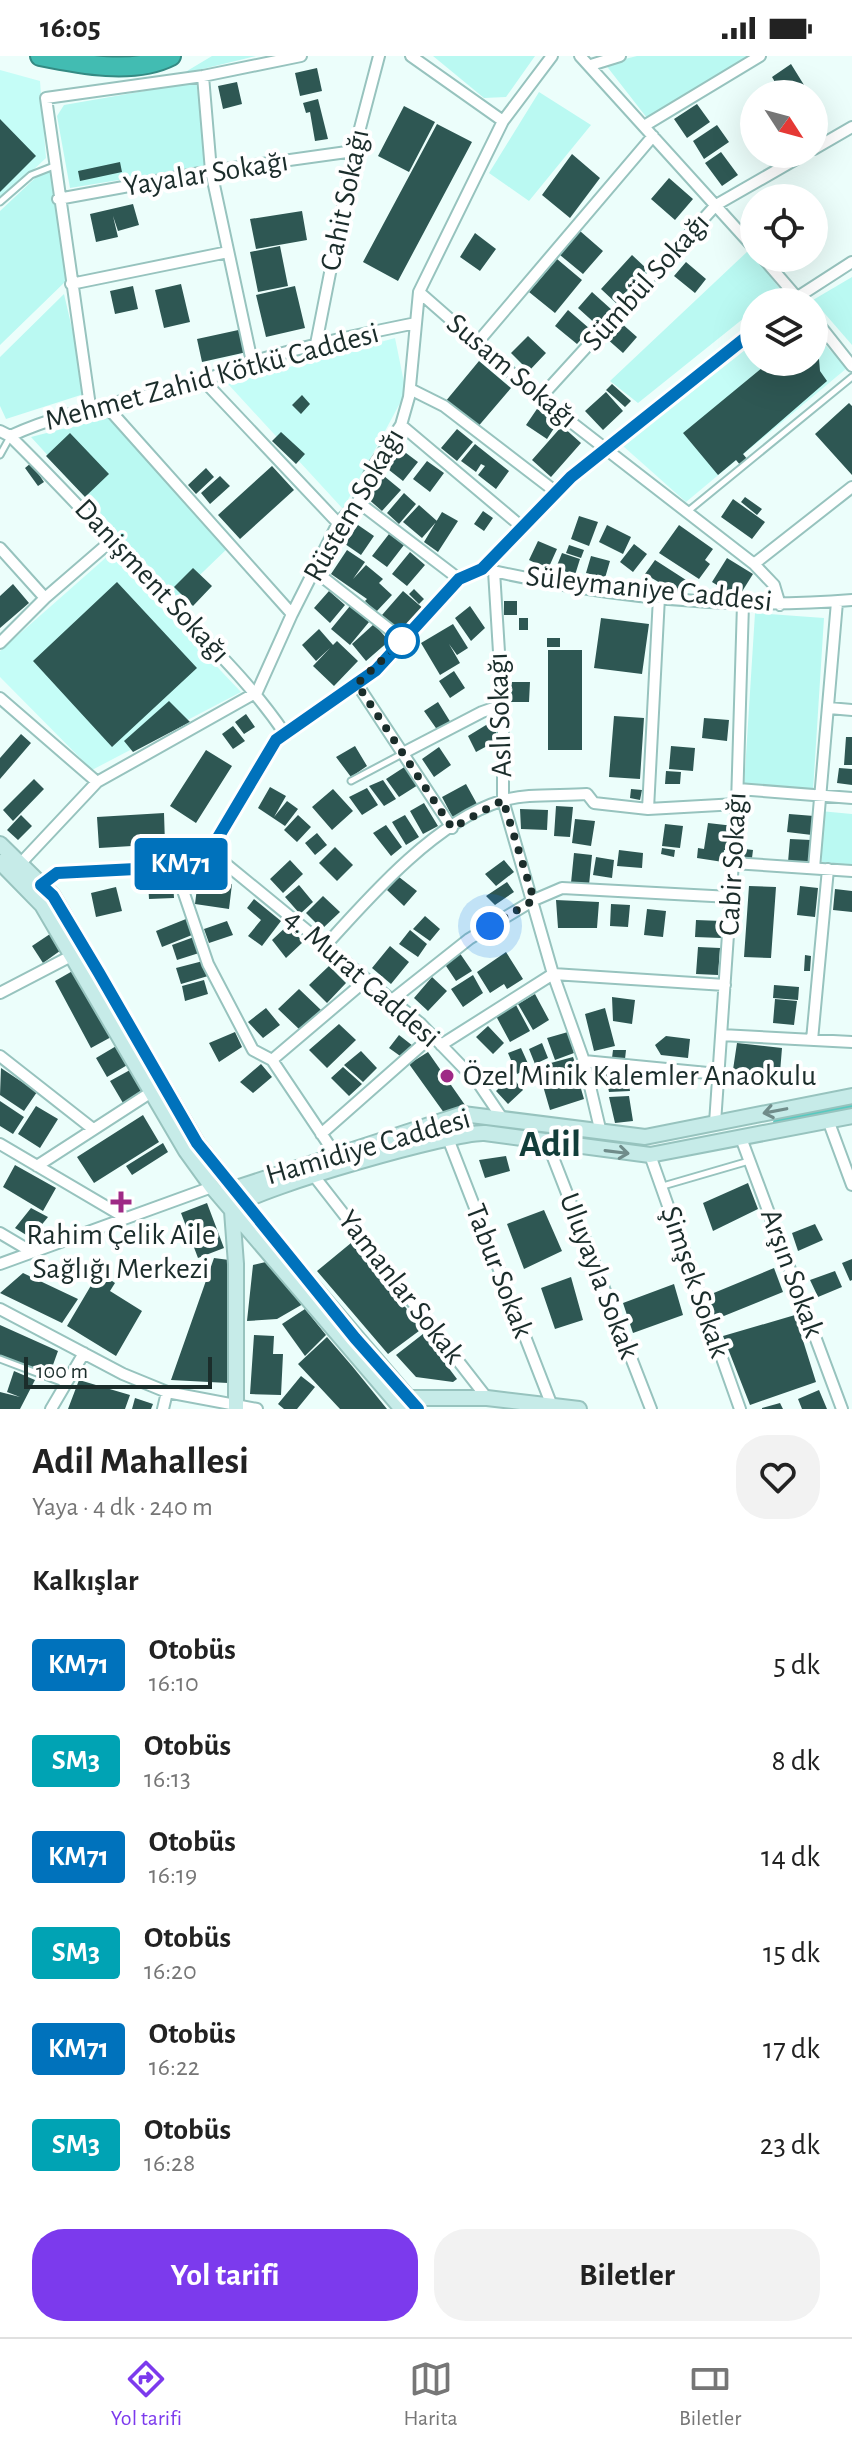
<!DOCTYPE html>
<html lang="tr">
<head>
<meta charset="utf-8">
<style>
	:root { --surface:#fff; --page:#f2f2f2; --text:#222; --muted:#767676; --line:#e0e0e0; --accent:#7c3aed }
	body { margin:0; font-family:"Alegreya Sans",sans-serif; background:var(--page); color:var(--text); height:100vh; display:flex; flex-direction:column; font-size:30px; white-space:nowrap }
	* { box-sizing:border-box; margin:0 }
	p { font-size:26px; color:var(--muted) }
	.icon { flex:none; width:44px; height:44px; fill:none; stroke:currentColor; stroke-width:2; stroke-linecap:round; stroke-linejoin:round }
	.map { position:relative; height:1353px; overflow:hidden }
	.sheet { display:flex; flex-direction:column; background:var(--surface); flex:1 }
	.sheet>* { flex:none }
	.badge { padding:0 16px; border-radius:6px; font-size:28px; line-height:52px }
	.needle { width:52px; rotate:126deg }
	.controls { position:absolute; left:740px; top:24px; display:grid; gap:16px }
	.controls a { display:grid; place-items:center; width:88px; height:88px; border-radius:50%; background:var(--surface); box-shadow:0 8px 32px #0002; font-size:40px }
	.scale { position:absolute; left:24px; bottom:20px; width:188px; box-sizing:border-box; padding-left:8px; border:4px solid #1b2d2b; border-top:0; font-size:22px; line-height:28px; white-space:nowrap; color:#1b2d2b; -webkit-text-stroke:6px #fff; paint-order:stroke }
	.you { position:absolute; width:40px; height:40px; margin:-20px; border:6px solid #fff; border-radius:50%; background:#1a73e8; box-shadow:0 0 0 12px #1a73e833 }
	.map>.badge { position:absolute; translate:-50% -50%; box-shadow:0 0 0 4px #fff }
	h2 { padding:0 32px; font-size:30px; line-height:72px }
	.round { display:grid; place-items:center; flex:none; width:84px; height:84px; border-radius:32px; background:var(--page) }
	.head { display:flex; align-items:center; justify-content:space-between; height:136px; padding:0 32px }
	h1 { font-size:38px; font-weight:600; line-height:60px }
	.button { display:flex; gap:16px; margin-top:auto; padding:16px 32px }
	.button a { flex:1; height:92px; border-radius:32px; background:var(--accent); color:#fff; font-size:32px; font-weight:600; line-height:92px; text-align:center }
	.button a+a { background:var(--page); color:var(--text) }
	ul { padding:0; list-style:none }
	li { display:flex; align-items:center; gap:24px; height:96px; padding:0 32px }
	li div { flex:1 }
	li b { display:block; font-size:30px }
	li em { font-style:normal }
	li .badge { min-width:88px; font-weight:700; text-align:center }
	.status { display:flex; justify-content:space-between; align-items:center; height:56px; padding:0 40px; background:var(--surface); direction:ltr }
	.status svg { height:22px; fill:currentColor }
	.tab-bar { display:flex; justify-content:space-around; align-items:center; height:112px; border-top:2px solid var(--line); background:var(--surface); font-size:22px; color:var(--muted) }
	.tab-bar a { display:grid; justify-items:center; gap:4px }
	.tab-bar .active { color:var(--accent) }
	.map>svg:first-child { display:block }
	.built { fill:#c5fdf7 }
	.green { fill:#baf9f2 }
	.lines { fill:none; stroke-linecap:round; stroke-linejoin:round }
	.canal { stroke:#56cac0; stroke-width:14 }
	.building { fill:#2e5753 }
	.lane-casing { stroke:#97c3be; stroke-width:9 }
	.street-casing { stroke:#97c3be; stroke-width:14 }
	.secondary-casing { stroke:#97c3be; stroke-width:18 }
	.highway-casing { stroke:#348a83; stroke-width:22 }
	.lane { stroke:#fff; stroke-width:5 }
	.street { stroke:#fff; stroke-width:10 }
	.secondary { stroke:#c6ebe8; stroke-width:14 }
	.highway { stroke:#42bcb2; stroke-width:18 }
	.oneway { stroke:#708c8a }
	.line-casing { stroke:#fff; stroke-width:18 }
	.line { stroke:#0072bc; stroke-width:12 }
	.walk { stroke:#1b2d2b; stroke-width:8; stroke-dasharray:0 14.4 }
	.stop-dot { fill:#fff; stroke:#0072bc; stroke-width:4 }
	.poi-dot { fill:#9e2a86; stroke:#fff; stroke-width:3 }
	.labels { text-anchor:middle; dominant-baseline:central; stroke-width:8; stroke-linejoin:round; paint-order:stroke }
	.street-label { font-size:30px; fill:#1b2d2b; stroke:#fff }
	.poi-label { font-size:30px; fill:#1b2d2b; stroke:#fff; text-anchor:start }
	.district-label { font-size:38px; font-weight:bold; fill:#133e3a; stroke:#fff }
</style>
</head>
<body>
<div class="status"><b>16:05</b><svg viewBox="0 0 49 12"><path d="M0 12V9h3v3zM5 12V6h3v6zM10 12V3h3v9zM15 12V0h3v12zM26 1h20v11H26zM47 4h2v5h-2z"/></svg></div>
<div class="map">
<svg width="852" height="1353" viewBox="0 0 852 1353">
	<rect width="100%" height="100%" fill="#ecfefb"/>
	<path class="built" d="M0,14L40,25L46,102L0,145Z
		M814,277L847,312L686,446L623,390L754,287V306H814Z
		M395,282L406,336L343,453L228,328Z
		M110,498L241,636L92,714L0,621V595Z"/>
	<path class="green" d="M212,0H256L182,18Z
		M433,0H535L506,41L484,42Z
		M637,0H751L647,62L605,8Z
		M196,26L210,109L70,132L57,60L64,49Z
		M539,36L591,69L529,145L489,117Z
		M49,109L69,222L0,289V155Z
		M749,194L780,233L764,246H754V254L638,347L610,325Z
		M852,221V289L813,244Z
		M64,238L87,337L6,363L0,350V301Z
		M109,361L231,489L177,541L31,381Z
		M755,557L824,562L813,735L744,731Z
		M820,755L852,758V815L822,814Z"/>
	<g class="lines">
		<path class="canal" d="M780,1067L852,1052"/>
	</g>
	<path class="building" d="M791,8L804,29L782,38L772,21Z
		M317,12L322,35L300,40L295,17Z
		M237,26L242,48L223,53L218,30Z
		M318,43L328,83L315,85L310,56L306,57L303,47Z
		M697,48L710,66L687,82L674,63Z
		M404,50L435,66L409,116L378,100Z
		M0,63L36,100L0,136Z
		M437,68L472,86L398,225L363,206Z
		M717,69L729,86L704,103L693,85Z
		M721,96L738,119L722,130L705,107Z
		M572,98L600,122L570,162L542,139Z
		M120,106L122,116L80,125L78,115Z
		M669,122L693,143L675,164L651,143Z
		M133,148L139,169L118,175L113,160L118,181L96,186L90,158Z
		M302,155L307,184L256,193L250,163Z
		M580,175L603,195L583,218L560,199Z
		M475,177L496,193L480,215L460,201Z
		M280,190L288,230L258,236L250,196Z
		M632,199L647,213L616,247L601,233Z
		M557,203L582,224L555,257L529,236Z
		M686,206L706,223L695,237L674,220Z
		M181,228L190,266L164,272L155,234Z
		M133,230L138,253L115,258L110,235Z
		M295,230L305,272L266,281L256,239Z
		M592,236L612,254L598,270L578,252Z
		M568,254L590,273L577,288L555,270Z
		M620,266L637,281L623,297L606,282Z
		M243,273L247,296L202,306L197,283Z
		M528,280L546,297L529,315L511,297Z
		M814,301L819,303L820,315L827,325L743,398L748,404L741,410L736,404L718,419L683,377L769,306H814Z
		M479,305L511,332L476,373L445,346Z
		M612,328L631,345L625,351L606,334Z
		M606,336L623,355L603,374L585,355Z
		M302,339L310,348L301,358L292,349Z
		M849,347L852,350V419L815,378Z
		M539,350L560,363L547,383L526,369Z
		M562,370L581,387L551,421L532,404Z
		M457,373L473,386L457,405L441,392Z
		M281,376L305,398L296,408L272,385Z
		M70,377L109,418L85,441L46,400Z
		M475,388L509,415L496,433L478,419L485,410L481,408L476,416L461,405Z
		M398,391L418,406L403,425L384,410Z
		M427,405L444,417L430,436L413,423Z
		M31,407L44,426L38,430L25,412Z
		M272,410L294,434L240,483L218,459Z
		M206,412L214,421L196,438L188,429Z
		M220,420L230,430L210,448L201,437Z
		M384,420L401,434L382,455L366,441Z
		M404,437L416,448L399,468L387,457Z
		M745,441L762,453L757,459L741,446Z
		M733,443L765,466L752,483L721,461Z
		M419,449L437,465L422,482L403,466Z
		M483,455L493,462L484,475L474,468Z
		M442,456L458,465L438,496L424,486Z
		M579,460L598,466L589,490L571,483Z
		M358,469L374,480L361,499L345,488Z
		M607,469L631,481L623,498L599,486Z
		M679,469L713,493L705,504L710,508L699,523L659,497Z
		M389,478L404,489L387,511L372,500Z
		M538,485L557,493L548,513L529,504Z
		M634,488L647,498L633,516L620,506Z
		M569,489L584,494L581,502L566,497Z
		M347,494L365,506L353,523L366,509L383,523L379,527L392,539L376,556L365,545L367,543L331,518Z
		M410,496L425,509L407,530L392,518Z
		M562,497L580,503L575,519L556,512Z
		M591,500L610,505L605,522L586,517Z
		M727,502L753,518L738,542L712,526Z
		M655,504L686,524L677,537L645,518Z
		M193,512L212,530L193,550L174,531Z
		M117,526L197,612L112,691L33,605Z
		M13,528L29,547L0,572V540Z
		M414,533L424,543L419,548L409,538Z
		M329,535L345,549L330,567L314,552Z
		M403,535L425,554L404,578L382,559Z
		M504,545H517V559H504Z
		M350,550L369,566L350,589L331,573Z
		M470,550L485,572L471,585L455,562Z
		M519,562H528V574H519Z
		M601,562L649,568L642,618L594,612Z
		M374,568L389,585L366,605L352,588Z
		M453,568L468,592L457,599L449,588L460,607L440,619L421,587Z
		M319,573L333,589L337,585L358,605L334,630L313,610L330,592L316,605L302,589Z
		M547,582H560V591H547Z
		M548,594H582V694H548Z
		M454,615L465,632L450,642L439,625Z
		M511,626H530L529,646H511Z
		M169,645L190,666L133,696L124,685Z
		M438,646L451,667L438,675L424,655Z
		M246,658L255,671L244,678L235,666Z
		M614,660L644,662L640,723L609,721Z
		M704,662L729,664L727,685L702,682Z
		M491,666L500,683L476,696L468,680Z
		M233,670L245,685L233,693L222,678Z
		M21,678L31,687L0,723V702Z
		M846,681H852V709H844Z
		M355,690L367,710L351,721L336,701Z
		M671,690L695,692L693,715L669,713Z
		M439,691L451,709L434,721L422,703Z
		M206,694L232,710L196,767L170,750Z
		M406,710L418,729L399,741L386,723Z
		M839,712L852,713V729L837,727Z
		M666,715L681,716L680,728H665Z
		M34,723L44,733L13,765L3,754Z
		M383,724L396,743L384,750L369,730Z
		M466,728L477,748L453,762L442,741Z
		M270,731L286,740L274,761L287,745L298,753L285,770L258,752Z
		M367,732L378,749L362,759L349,741Z
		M333,733L353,755L332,774L312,751Z
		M631,733L642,734L640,744L630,742Z
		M424,747L438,770L423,778L410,755Z
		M556,750L573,751L570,781L554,780Z
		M520,753L548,754L547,774L521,773Z
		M164,757L165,788L99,792L97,761Z
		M789,758L814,760L812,779L787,776Z
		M21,759L32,770L18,784L7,774Z
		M298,759L311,771L297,786L284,774Z
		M405,759L419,781L406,789L392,766Z
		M575,763L595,765L591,790L572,787Z
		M708,767L734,770L731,795L724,794L723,806L697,802L698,792L704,793Z
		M665,768L683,770L680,792L662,790Z
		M386,769L402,791L391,800L373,777Z
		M317,777L327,789L315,799L305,787Z
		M790,783L811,784L809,808L788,806Z
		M335,791L353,809L337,825L319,807Z
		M662,792L675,794L674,801L661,798Z
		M745,793L753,794L752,802L744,801Z
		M619,794L643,797L642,812L617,810Z
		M574,797L592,799L589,829L571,827Z
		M596,801L614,804L612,822L593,819Z
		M290,804L303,818L283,837L270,823Z
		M504,804L514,816L496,830L485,818Z
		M399,821L417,835L404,850L387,834Z
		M198,824L232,828L229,853L195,848Z
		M173,825L174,842L149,843L148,826Z
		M507,826L514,836L495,849L486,840Z
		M299,829L313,846L300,858L285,841Z
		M749,830L776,831L771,902L744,901Z
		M800,830L818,832L815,861L797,859Z
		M116,831L122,855L96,861L91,837Z
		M835,833L852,835V856L833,854Z
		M323,840L340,856L322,873L306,857Z
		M254,843L281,865L262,890L248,880L261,864L247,852Z
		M556,844L599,846L597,872H558Z
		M611,848L630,849L628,871L610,870Z
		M647,853L666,855L663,881L644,879Z
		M425,860L440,873L430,885L413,873Z
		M186,863L192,879L162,891L156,875Z
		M696,864L722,865L721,882L695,881Z
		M227,865L233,879L209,887L204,873Z
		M288,869L303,886L286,902L272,884Z
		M410,874L427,888L418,901L399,888Z
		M53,876L64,892L43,907L32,890Z
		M194,881L199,897L177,904L172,889Z
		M390,890L409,906L391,928L372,912Z
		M698,891L720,892L718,919L696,918Z
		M459,896L472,915L456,925L444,907Z
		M506,896L523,923L507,933L504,928L490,937L477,916Z
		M805,899L811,900L810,915H804Z
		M203,905L208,920L181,928L176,912Z
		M329,910L346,927L327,947L309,929Z
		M76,913L113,980L91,992L55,925Z
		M473,919L483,937L463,951L451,933Z
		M432,921L447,935L428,955L414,942Z
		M204,924L208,938L185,945L182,930Z
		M774,929L799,931L798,944L773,942Z
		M299,933L321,954L300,974L278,953Z
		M535,938L549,964L533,974L518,948Z
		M612,941L635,944L632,968L613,965Z
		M775,943L797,945L794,969L773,967Z
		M516,949L530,975L510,986L496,960Z
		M266,952L280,969L263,982L248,966Z
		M605,952L615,990L594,995L585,958Z
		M339,968L356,984L327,1012L309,994Z
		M488,970L504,987L493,998L476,981Z
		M235,976L242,991L219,1006L209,987Z
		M568,976L574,997L555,1004L547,982Z
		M399,979L413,990L403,1002L389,992Z
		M666,980L690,983L688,1002L661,999L655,989Z
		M542,987L548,1002L535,1008L529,993Z
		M737,987L782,992L779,1029L731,1027Z
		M118,989L129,1008L107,1021L96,1002Z
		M521,992L530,1012L517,1018L508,997Z
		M613,994H626L625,1003L612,1002Z
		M361,995L377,1012L363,1026L344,1009Z
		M428,996L465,1049L447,1061L409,1008Z
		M573,1001L578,1015L552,1023L547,1008Z
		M261,1008L272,1021L253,1037L240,1026Z
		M343,1011L362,1028L349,1040L331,1022Z
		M1,1012L37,1036L24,1055L0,1039Z
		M130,1014L143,1035L123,1047L110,1025Z
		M627,1016L630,1035L609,1036L605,1017Z
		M577,1019L584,1043L550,1054L543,1030Z
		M511,1020L523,1034L508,1048L496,1035Z
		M629,1040L633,1065L615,1067L609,1041Z
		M0,1045L24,1061L13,1078L0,1070Z
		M36,1050L58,1063L40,1092L18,1078Z
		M143,1059L159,1086L94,1127L77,1101Z
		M163,1087L168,1096L132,1119L126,1110Z
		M506,1100L510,1115L485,1122L479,1104Z
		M15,1109L56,1132L43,1155L3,1131Z
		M748,1127L758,1153L713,1175L703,1147Z
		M207,1147L224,1192L198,1202L181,1157Z
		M31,1152L48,1161L31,1182L15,1172Z
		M544,1154L562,1195L524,1213L507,1168Z
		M815,1168L823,1184L798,1195L792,1177Z
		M351,1187L423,1272L388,1298L317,1215Z
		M214,1202L229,1204L231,1288L228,1327L171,1324Z
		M852,1203V1224L850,1225L842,1207Z
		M270,1205L303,1248L277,1263L247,1265L253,1209Z
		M774,1212L783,1236L714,1264L704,1241Z
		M835,1215L842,1231L818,1241L810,1224Z
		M99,1216L115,1227L110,1235L142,1255L116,1300L67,1270Z
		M23,1217L78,1243L62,1267L0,1237Z
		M571,1221L583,1264L555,1273L541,1232Z
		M674,1228L683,1259L633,1277L623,1247Z
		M305,1253L326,1279L305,1300L282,1268Z
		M795,1259L816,1326L750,1349L723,1280Z
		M0,1269L58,1295L49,1320L0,1299Z
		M423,1278L457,1323L453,1326L416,1321L396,1299Z
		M254,1279L274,1280L273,1298H283L281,1339L250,1338Z
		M327,1281L352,1310L387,1353H340L298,1308Z
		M14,1315L35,1324L20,1353H0V1336L20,1341L7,1336Z
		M301,1320L315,1331L297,1353H284L278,1348Z
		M79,1324L130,1339L125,1353H68Z
		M819,1334L827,1353H802L798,1343Z
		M135,1342L153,1348L151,1353H132Z
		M780,1347L783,1353H762V1352Z"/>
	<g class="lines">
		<g class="lane-casing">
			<path id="lane" d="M0,146L31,119L54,110
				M0,399L10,381
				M687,456L852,321
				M351,725L404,697
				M663,1130L749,1105
				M0,1303L66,1328"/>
		</g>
		<g class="street-casing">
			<path id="street" d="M411,0L503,65
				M580,0L754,192
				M591,9L620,0
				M203,20L211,115L252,306
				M644,70L760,0
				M814,93L852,71
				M58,143L211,115L354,95
				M763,202L801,246
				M71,228L228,196
				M419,236L540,342L754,508L774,529L780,549
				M790,246L852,206
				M814,262L852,310
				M477,287L653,80
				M316,288L354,95L379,0
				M204,325L338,467
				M410,333L444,350L556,436
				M540,342L716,149L805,98
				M90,350L46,42L203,20L301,0
				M107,351L292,558
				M401,369L522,471
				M0,375L10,380C63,432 112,486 163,540C206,585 250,626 285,678
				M10,380C69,353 130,345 192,328C214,322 234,311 255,305C308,289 362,278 416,267
				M358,446L459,523
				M0,492L45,542
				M754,508L852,431
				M489,514C607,541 731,554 852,544
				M494,515L503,661V744L553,918L584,1005L601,1077
				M316,516L403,584
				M0,587L45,542L111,485
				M357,628L452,772
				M0,642L97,726
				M829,652L852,654
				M405,696L482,656L502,649
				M738,733L852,742
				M648,753L659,541
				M210,795L421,968L479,1028L502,1062
				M733,807L852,815
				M20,808L97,726L257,636L292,558L338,467L358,446L371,414L401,369L409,341L419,236L503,65L552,0
				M175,811L208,908L253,994L272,1004L335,1098
				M814,812L837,546
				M38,831L57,817L175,811L210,795L276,684L376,614L459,523L482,513L571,421L754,275
				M326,889C370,840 436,765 501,745C526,737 560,740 587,738L594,747L648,753L737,748
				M0,937L73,899
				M392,944L469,883L534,844L562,832L731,841
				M721,979L852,986
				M812,984L828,813
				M441,989L553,918L725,929
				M0,1000L93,1073
				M272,1004L365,925
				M584,1005L718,1018
				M828,1064L852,1129
				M715,1067L737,748L743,548
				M321,1078L432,980
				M447,1080L552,1350
				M741,1082L842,1353
				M547,1086L651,1353
				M0,1088L124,1161
				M650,1099L740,1353
				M37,1110L156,1033
				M314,1120L487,1342
				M0,1177L32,1196
				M0,1208L212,1131
				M0,1253L123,1318L167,1336L257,1353
				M51,1353L84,1297
				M163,1353L167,1336"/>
		</g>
		<g class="secondary-casing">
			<path id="secondary" d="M0,788L53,840L197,1087L288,1201L418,1353
				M0,806L42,849L186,1095L212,1131L402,1353
				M227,1135L463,1058L645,1081L852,1040
				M238,1149C257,1132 456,1075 485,1077L650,1099L852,1060
				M232,1155L236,1208V1353
				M404,1342H487L579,1353"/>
		</g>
		<g class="highway-casing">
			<path id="highway" d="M40,0C79,8 134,19 171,0"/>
		</g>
		<use href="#lane" class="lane"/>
		<use href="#street" class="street"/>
		<use href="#secondary" class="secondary"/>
		<use href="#highway" class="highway"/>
	</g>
	<defs><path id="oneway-shaft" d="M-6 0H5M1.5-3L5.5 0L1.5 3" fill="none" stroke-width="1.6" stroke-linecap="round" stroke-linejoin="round" transform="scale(2)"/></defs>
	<g class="oneway">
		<use href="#oneway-shaft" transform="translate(775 1055) rotate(169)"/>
		<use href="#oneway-shaft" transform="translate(617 1096) rotate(7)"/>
	</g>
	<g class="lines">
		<g class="line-casing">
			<path id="line" d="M418,1353L355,1282L197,1087L99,917L53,840L41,829L57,817L175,811L210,795L276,684L376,614L459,523L482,513L571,421L754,275"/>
		</g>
		<use href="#line" class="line"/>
		<path class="walk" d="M402,585L357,628L452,772L503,744L534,844L490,870"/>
	</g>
	<circle class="stop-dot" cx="402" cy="585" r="16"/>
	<g class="poi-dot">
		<circle cx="447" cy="1020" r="8"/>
		<path d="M117 1134h8v8h8v8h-8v8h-8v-8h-8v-8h8z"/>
	</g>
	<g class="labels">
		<g class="street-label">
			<text transform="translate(206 118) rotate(-9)">Yayalar Sokağı</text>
			<text transform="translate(345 144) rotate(-78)">Cahit Sokağı</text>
			<text transform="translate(646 226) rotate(-48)">Sümbül Sokağı</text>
			<text transform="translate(512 315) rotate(40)">Susam Sokağı</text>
			<text transform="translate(212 321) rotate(-15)">Mehmet Zahid Kötkü Caddesi</text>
			<text transform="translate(354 449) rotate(-60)">Rüstem Sokağı</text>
			<text transform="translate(152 525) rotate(47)">Danişment Sokağı</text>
			<text transform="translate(649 533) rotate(6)">Süleymaniye Caddesi</text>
			<text transform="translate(500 659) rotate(-92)">Aslı Sokağı</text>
			<text transform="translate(733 808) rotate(-87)">Cabir Sokağı</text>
			<text transform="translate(362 922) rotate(41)">4. Murat Caddesi</text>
			<text transform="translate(368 1091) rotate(-16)">Hamidiye Caddesi</text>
			<text transform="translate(499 1215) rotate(69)">Tabur Sokak</text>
			<text transform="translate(792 1217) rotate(70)">Arşın Sokak</text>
			<text transform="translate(599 1220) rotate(69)">Uluyayla Sokak</text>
			<text transform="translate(695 1226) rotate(71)">Şimşek Sokak</text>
			<text transform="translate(401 1231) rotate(52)">Yamanlar Sokak</text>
		</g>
		<g class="poi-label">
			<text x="463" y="1020">Özel Minik Kalemler Anaokulu</text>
			<text x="121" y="1179" text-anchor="middle">Rahim Çelik Aile<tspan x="121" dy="34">Sağlığı Merkezi</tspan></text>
		</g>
		<g class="district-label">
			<text x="550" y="1089">Adil</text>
		</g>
	</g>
</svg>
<div class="controls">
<a><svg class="needle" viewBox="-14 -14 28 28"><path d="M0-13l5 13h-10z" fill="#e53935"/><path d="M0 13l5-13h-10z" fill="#767676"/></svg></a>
<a><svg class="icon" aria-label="locate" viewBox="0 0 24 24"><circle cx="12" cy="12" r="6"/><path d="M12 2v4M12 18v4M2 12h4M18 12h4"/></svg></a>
<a><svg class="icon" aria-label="layers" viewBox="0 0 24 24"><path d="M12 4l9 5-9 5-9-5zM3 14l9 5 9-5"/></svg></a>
</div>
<div class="scale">100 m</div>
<div class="you" style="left:490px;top:870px"></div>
<b class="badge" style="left:181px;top:808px;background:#0072bc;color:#fff">KM71</b>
</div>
<section class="sheet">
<div class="head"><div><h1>Adil Mahallesi</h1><p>Yaya · 4 dk · 240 m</p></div><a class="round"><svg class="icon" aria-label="heart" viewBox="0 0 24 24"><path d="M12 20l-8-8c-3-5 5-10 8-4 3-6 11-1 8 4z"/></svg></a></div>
<h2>Kalkışlar</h2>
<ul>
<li><span class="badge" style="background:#0072bc;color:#fff">KM71</span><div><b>Otobüs</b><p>16:10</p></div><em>5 dk</em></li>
<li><span class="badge" style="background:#00a3b4;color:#fff">SM3</span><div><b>Otobüs</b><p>16:13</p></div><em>8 dk</em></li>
<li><span class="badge" style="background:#0072bc;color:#fff">KM71</span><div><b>Otobüs</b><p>16:19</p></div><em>14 dk</em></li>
<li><span class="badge" style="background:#00a3b4;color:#fff">SM3</span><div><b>Otobüs</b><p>16:20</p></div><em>15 dk</em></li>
<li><span class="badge" style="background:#0072bc;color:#fff">KM71</span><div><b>Otobüs</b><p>16:22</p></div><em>17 dk</em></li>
<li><span class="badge" style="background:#00a3b4;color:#fff">SM3</span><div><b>Otobüs</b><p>16:28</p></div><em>23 dk</em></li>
</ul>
<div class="button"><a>Yol tarifi</a><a>Biletler</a></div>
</section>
<nav class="tab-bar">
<a class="active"><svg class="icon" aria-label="directions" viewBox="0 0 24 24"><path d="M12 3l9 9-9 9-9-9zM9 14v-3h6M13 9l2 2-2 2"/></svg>Yol tarifi</a>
<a><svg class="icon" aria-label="map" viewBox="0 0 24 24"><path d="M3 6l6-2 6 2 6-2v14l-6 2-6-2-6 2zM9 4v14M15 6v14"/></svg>Harita</a>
<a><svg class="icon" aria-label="tickets" viewBox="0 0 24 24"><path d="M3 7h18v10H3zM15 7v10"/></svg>Biletler</a>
</nav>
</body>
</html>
